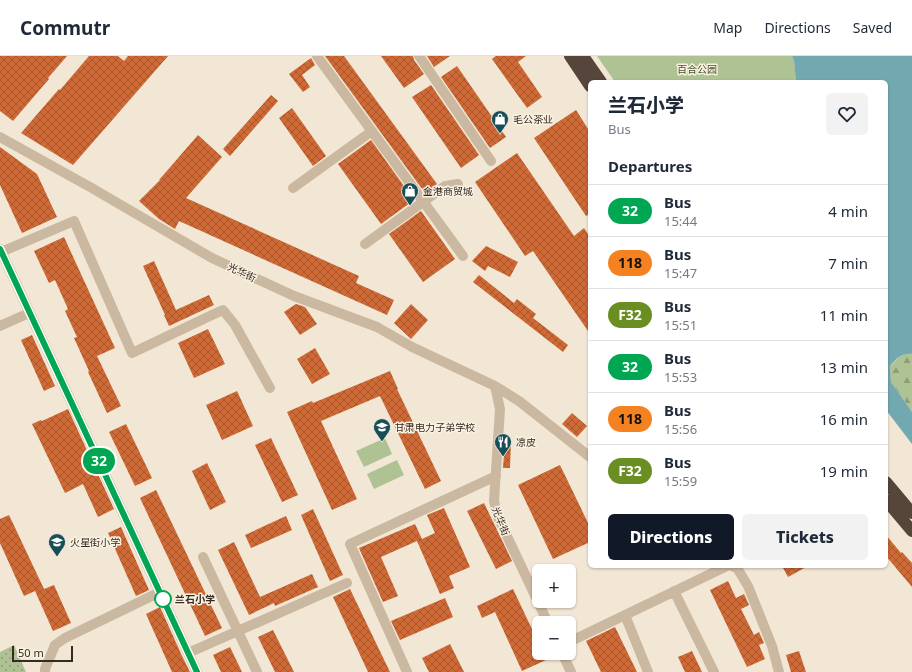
<!DOCTYPE html>
<html lang="en">
<head>
<meta charset="utf-8">
<style>
	:root { --surface:#fff; --page:#f2f2f3; --text:#1f2937; --muted:#747a83; --line:#e0e1e3; --accent:#111827 }
	body { margin:0; font-family:"Noto Sans","Noto Sans SC",sans-serif; background:var(--page); color:var(--text); height:100vh; display:flex; flex-direction:column; font-size:15px; white-space:nowrap }
	* { box-sizing:border-box; margin:0 }
	p { font-size:13px; color:var(--muted) }
	.icon { flex:none; width:22px; height:22px; fill:none; stroke:currentColor; stroke-width:2; stroke-linecap:round; stroke-linejoin:round }
	.map { position:relative; flex:1; overflow:hidden }
	.sheet { position:absolute; left:588px; top:24px; width:300px; height:488px; display:flex; flex-direction:column; background:var(--surface); border-radius:6px; box-shadow:0 1px 3px #0004 }
	.sheet>* { flex:none }
	.badge { padding:0 8px; border-radius:13px; font-size:14px; line-height:26px }
	.buttons { position:absolute; left:532px; top:508px; display:grid; gap:8px }
	.buttons a { display:grid; place-items:center; width:44px; height:44px; border-radius:6px; background:var(--surface); box-shadow:0 1px 3px #0004; font-size:20px }
	.scale { position:absolute; left:12px; bottom:10px; width:61px; box-sizing:border-box; padding-left:4px; border:2px solid #342b24; border-top:0; font-size:11px; line-height:14px; white-space:nowrap; color:#342b24; -webkit-text-stroke:3px #faf1e1; paint-order:stroke }
	.map>.badge { position:absolute; translate:-50% -50%; box-shadow:0 0 0 2px #fff }
	h2 { padding:0 20px; font-size:15px; line-height:36px }
	.round { display:grid; place-items:center; flex:none; width:42px; height:42px; border-radius:6px; background:var(--page) }
	.overview { display:flex; align-items:center; justify-content:space-between; height:68px; padding:0 20px }
	h1 { font-size:19px; font-weight:800; line-height:30px }
	.cta { display:flex; gap:8px; margin-top:auto; padding:8px 20px }
	.cta a { flex:1; height:46px; border-radius:6px; background:var(--accent); color:#fff; font-size:16px; font-weight:800; line-height:46px; text-align:center }
	.cta a+a { background:var(--page); color:var(--text) }
	ul { padding:0; list-style:none }
	li { display:flex; align-items:center; gap:12px; height:52px; padding:0 20px; border-top:1px solid var(--line) }
	li div { flex:1 }
	li b { display:block; font-size:15px }
	li em { font-style:normal }
	li .badge { min-width:44px; font-weight:700; text-align:center }
	header { display:flex; align-items:center; gap:24px; box-sizing:border-box; height:56px; padding:0 20px; background:var(--surface); border-bottom:1px solid var(--line) }
	header strong { font-size:19px }
	nav { display:flex; gap:22px; margin-inline-start:auto; font-size:14px }
	.map>svg:first-child { display:block }
	.green { fill:#aec294 }
	.forest { fill:url(#forest-firs) }
	.garden { fill:url(#garden-dots) }
	.water { fill:#72a9b1 }
	.building { fill:url(#building-cross-hatch) }
	.lines { fill:none; stroke-linecap:round; stroke-linejoin:round }
	.minor { stroke:#cbb8a1; stroke-width:10 }
	.highway { stroke:#56453a; stroke-width:12 }
	.line-casing { stroke:#fff; stroke-width:9 }
	.line { stroke:#00a651; stroke-width:6 }
	.stop-dot { fill:#fff; stroke:#00a651; stroke-width:2 }
	.labels { text-anchor:middle; dominant-baseline:central; stroke-width:3; stroke-linejoin:round; paint-order:stroke }
	.park-label { font-size:10px; fill:#3f5426; stroke:#faf1e1 }
	.poi-label { font-size:10px; fill:#342b24; stroke:#faf1e1; text-anchor:start }
	.street-label { font-size:10px; fill:#342b24; stroke:#faf1e1 }
	.stop-label { font-size:10px; font-weight:bold; fill:#342b24; stroke:#faf1e1; text-anchor:start }
</style>
</head>
<body>
<header>
<strong>Commutr</strong>
<nav><a>Map</a><a>Directions</a><a>Saved</a></nav>
</header>
<div class="map">
<svg width="912" height="616" viewBox="0 0 912 616">
	<defs>
		<pattern id="forest-firs" width="22" height="20" patternUnits="userSpaceOnUse"><rect width="22" height="20" fill="#aec294"/><path d="M5 1l3.5 6h-7zM16 11l3.5 6h-7z" fill="#8e9e79"/></pattern>
		<pattern id="garden-dots" width="8" height="8" patternUnits="userSpaceOnUse"><rect width="8" height="8" fill="#aec294"/><path d="M2 2h.1M6 6h.1" fill="none" stroke="#8e9e79" stroke-width="1.8" stroke-linecap="round"/></pattern>
		<pattern id="building-cross-hatch" width="8" height="8" patternUnits="userSpaceOnUse"><rect width="8" height="8" fill="#cf6936"/><path d="M0 0l8 8M0 8l8-8" fill="none" stroke="#a9572d"/></pattern>
	</defs>
	<rect width="100%" height="100%" fill="#f2e7d5"/>
	<path class="green" d="M597,0H792L794,5L796,26H615Z
		M385,382L392,398L364,411L356,395Z
		M397,404L404,419L374,433L367,418Z"/>
	<path class="forest" d="M907,297L912,298V356L891,326L890,310L899,301Z"/>
	<path class="garden" d="M14,589L26,616H0V596Z"/>
	<path class="water" d="M792,0H912V298C902,297 897,302 890,310L891,326L912,356V388L886,354V26H796L794,5Z"/>
	<path class="building" d="M0,0H67L48,22L49,23L13,65L0,55Z
		M89,0H118L124,5L128,0H168L73,109L21,77L59,33L60,34Z
		M325,0H344L437,128L425,137Z
		M381,0H413L414,4L424,18L404,32Z
		M427,0H450L434,11Z
		M496,0H526L518,6L542,41L527,52L492,3Z
		M311,2L315,9L302,19L310,31L303,36L289,18Z
		M457,10L506,81L490,92L441,21Z
		M431,29L479,99L461,112L412,41Z
		M271,39L278,45L230,100L223,93Z
		M292,52L326,100L313,110L279,62Z
		M576,54L590,76V158L586,160L534,82Z
		M198,79L222,101L186,142L359,220L356,227L394,244L387,259L179,165L175,173L159,163L139,145L160,124H159Z
		M371,84L414,144L381,168L338,108Z
		M0,91L37,118L57,161L22,177L0,129Z
		M517,97L574,180L584,172L590,181V278L533,195L525,200L475,126Z
		M421,155L455,203L423,226L389,178Z
		M64,181L115,292L97,300L121,350L107,357L88,316L89,315L74,282L77,281L65,255L68,253L55,224L49,227L34,195Z
		M486,190L518,206L510,221L488,210L485,215L472,205Z
		M154,205L176,254L209,239L214,249L169,270L164,259H165L143,210Z
		M479,219L514,247L517,243L536,258L533,262L568,289L563,296L473,226Z
		M296,248L305,251L317,268L300,279L284,256Z
		M411,248L428,264L411,283L394,267Z
		M208,273L225,308L194,322L178,287Z
		M32,279L55,330L44,335L21,284Z
		M315,292L330,318L312,328L297,303Z
		M390,315L398,333H397L441,425L425,433L380,340L321,365L357,443L332,454L287,356L312,345L313,347Z
		M237,335L253,370L222,384L206,349Z
		M68,353L114,453L98,461L83,428L65,437L32,368L41,364L42,365Z
		M572,357L587,370L577,381L562,368Z
		M126,368L152,422L135,430L109,376Z
		M271,382L298,439L282,446L255,389Z
		M505,383L511,384L510,412H503Z
		M207,407L226,446L210,454L192,415Z
		M560,409L590,471V486L553,503L518,429Z
		M156,434L222,572L205,580L140,442Z
		M484,447L512,505L496,513L467,455Z
		M444,452L470,511L449,520L454,532L440,538L417,485L381,501L398,540L383,546L359,492L415,468L422,483L435,477L427,459Z
		M313,453L343,519L330,525L301,459Z
		M9,459L44,533L54,529L71,567L53,575L35,535L24,540L0,487V463Z
		M286,460L292,474L251,492L245,479Z
		M121,471L149,534L136,540L108,477Z
		M886,479L901,497L902,496L912,507V531L886,500Z
		M234,486L260,541L312,518L318,531L275,550L274,547L249,559L218,494Z
		M782,510H808L788,521Z
		M728,525L736,542L744,538L749,549L741,553L754,579L759,576L764,587L759,589L765,603L747,611L710,534Z
		M350,533L390,616H368L333,541Z
		M513,533L539,588V597H543L546,604L522,615L495,556L482,562L477,550Z
		M445,542L453,561L400,584L391,565Z
		M160,551L182,600L190,616H172L146,558Z
		M615,571L637,616H601L586,585Z
		M273,574L294,616H275L258,581Z
		M450,588L464,616H429L422,602Z
		M230,591L242,616H221L213,599Z
		M692,595L702,616H685L678,601Z
		M799,595L806,616H791L786,599Z"/>
	<g class="lines">
		<path class="minor" d="M317,0L463,200
			M419,0L491,105
			M0,81L90,131L212,202L294,240L377,271L412,291L495,330L519,345L590,401
			M293,132L372,75
			M365,188L445,130L458,128
			M0,193L197,616
			M1,196L74,165L132,297L212,259L223,254L235,269L270,332
			M0,270L29,257
			M495,330L500,353L494,445L498,461L548,567
			M203,501L257,616
			M732,510L737,512L748,530L772,590L779,616
			M674,535L714,616
			M625,559L648,616
			M569,586L727,510
			M188,597L347,527
			M562,597L571,616
			M45,616V613L55,589L65,582L160,536
			M407,616L350,488L496,420"/>
		<path class="highway" d="M570,0L590,30
			M583,0L601,26
			M886,426L912,457
			M886,444L912,475"/>
	</g>
	<g class="lines">
		<g class="line-casing">
			<path id="line" d="M0,193L197,616"/>
		</g>
		<use href="#line" class="line"/>
	</g>
	<defs>
		<g id="shop-pin" transform="scale(0.9)"><path d="M0 17L-7.5 6A9.5 9.5 0 1 1 7.5 6Z" fill="#174e58" stroke="#faf1e1"/><path d="M-5-2.5h2.3a2.7 3.5 0 0 1 5.4 0H5L5.5 6h-11ZM-1.5-2.5h3a1.5 2.3 0 0 0-3 0Z" fill="#fff"/></g>
		<g id="school-pin" transform="scale(0.9)"><path d="M0 17L-7.5 6A9.5 9.5 0 1 1 7.5 6Z" fill="#174e58" stroke="#faf1e1"/><path d="M0-5L7-2L0 1L-7-2ZM-4 1L0 2.5L4 1V4Q0 6-4 4Z" fill="#fff"/></g>
		<g id="restaurant-pin" transform="scale(0.9)"><path d="M0 17L-7.5 6A9.5 9.5 0 1 1 7.5 6Z" fill="#174e58" stroke="#faf1e1"/><path d="M-5-6h1v4h1v-4h1v4h1v-4h1v5L-1.5 .5V6h-2V.5L-5-1ZM5-6V6H3V1.5H1.5Q1.5-4 5-6Z" fill="#fff"/></g>
	</defs>
	<g fill-rule="evenodd">
		<use href="#shop-pin" x="500" y="63"/>
		<use href="#shop-pin" x="410" y="135"/>
		<use href="#school-pin" x="382" y="371"/>
		<use href="#restaurant-pin" x="503" y="386"/>
		<use href="#school-pin" x="57" y="486"/>
	</g>
	<circle class="stop-dot" cx="163" cy="543" r="8"/>
	<g class="labels">
		<g class="park-label">
			<text x="697" y="13">百合公园</text>
		</g>
		<g class="poi-label">
			<text x="513" y="63">毛公茶业</text>
			<text x="423" y="135">金港商贸城</text>
			<text x="395" y="371">甘肃电力子弟学校</text>
			<text x="516" y="386">凉皮</text>
			<text x="70" y="486">火星街小学</text>
		</g>
		<g class="street-label">
			<text transform="translate(242 216) rotate(25)">光华街</text>
			<text transform="translate(501 465) rotate(68)">光华街</text>
		</g>
		<g class="stop-label">
			<text x="175" y="543">兰石小学</text>
		</g>
	</g>
</svg>
<div class="buttons">
<a>+</a>
<a>−</a>
</div>
<div class="scale">50 m</div>
<b class="badge" style="left:99px;top:405px;background:#00a651;color:#fff">32</b>
<section class="sheet">
<div class="overview"><div><h1>兰石小学</h1><p>Bus</p></div><a class="round"><svg class="icon" aria-label="heart" viewBox="0 0 24 24"><path d="M12 20l-8-8c-3-5 5-10 8-4 3-6 11-1 8 4z"/></svg></a></div>
<h2>Departures</h2>
<ul>
<li><span class="badge" style="background:#00a651;color:#fff">32</span><div><b>Bus</b><p>15:44</p></div><em>4 min</em></li>
<li><span class="badge" style="background:#f58220;color:#111">118</span><div><b>Bus</b><p>15:47</p></div><em>7 min</em></li>
<li><span class="badge" style="background:#6b8e23;color:#fff">F32</span><div><b>Bus</b><p>15:51</p></div><em>11 min</em></li>
<li><span class="badge" style="background:#00a651;color:#fff">32</span><div><b>Bus</b><p>15:53</p></div><em>13 min</em></li>
<li><span class="badge" style="background:#f58220;color:#111">118</span><div><b>Bus</b><p>15:56</p></div><em>16 min</em></li>
<li><span class="badge" style="background:#6b8e23;color:#fff">F32</span><div><b>Bus</b><p>15:59</p></div><em>19 min</em></li>
</ul>
<div class="cta"><a>Directions</a><a>Tickets</a></div>
</section>
</div>
</body>
</html>
